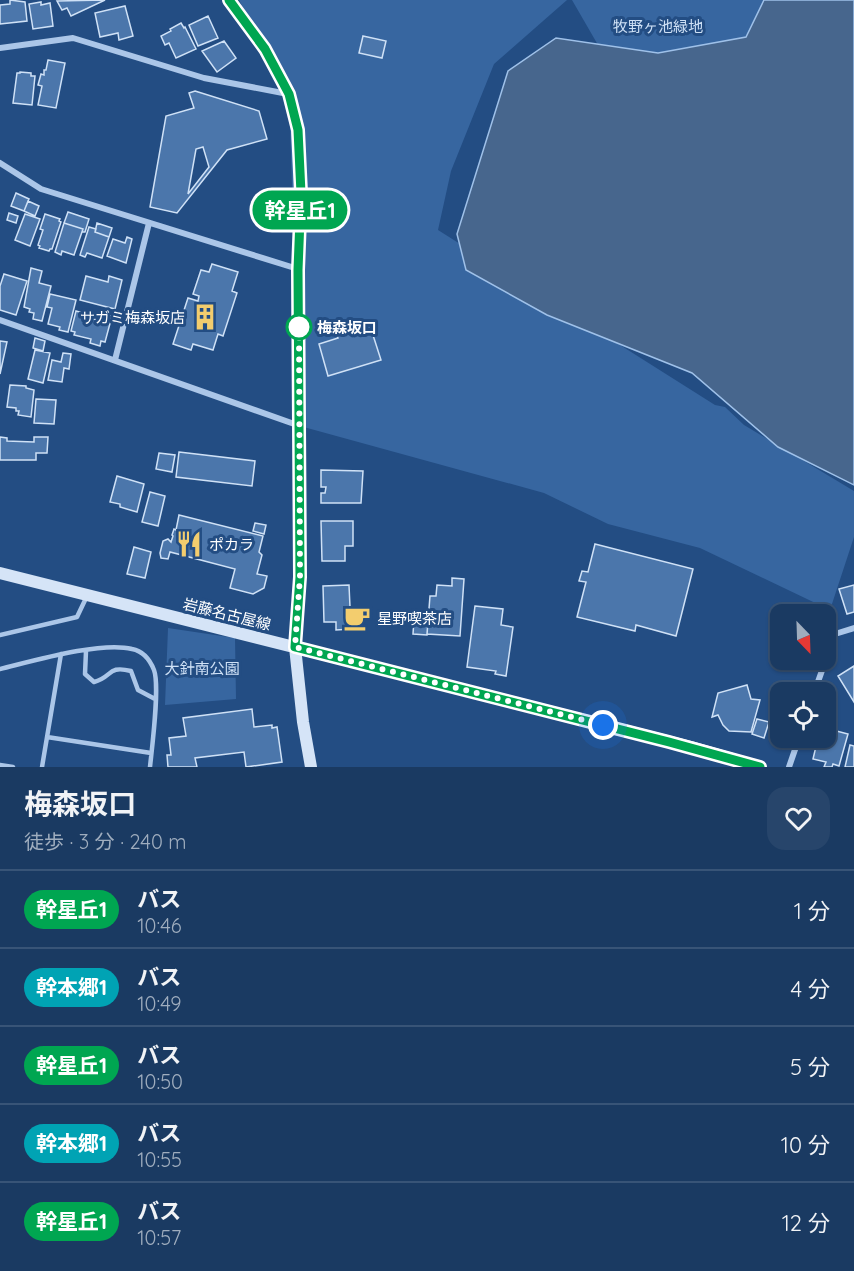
<!DOCTYPE html>
<html lang="ja">
<head>
<meta charset="utf-8">
<style>
	:root { --surface:#1a3a62; --page:#27456b; --text:#f1f3f6; --muted:#9fadbe; --line:#385477 }
	body { margin:0; font-family:Quicksand,"Noto Sans JP",sans-serif; background:var(--page); color:var(--text); height:100vh; display:flex; flex-direction:column; font-size:22px; white-space:nowrap }
	* { box-sizing:border-box; margin:0 }
	p { font-size:20px; color:var(--muted) }
	.icon { flex:none; width:33px; height:33px; fill:none; stroke:currentColor; stroke-width:2; stroke-linecap:round; stroke-linejoin:round }
	.map { position:relative; height:767px; overflow:hidden }
	.sheet { display:flex; flex-direction:column; background:var(--surface); flex:1 }
	.sheet>* { flex:none }
	.badge { padding:0 12px; border-radius:20px; font-size:21px; line-height:39px }
	.needle { width:39px; rotate:157deg }
	.controls { position:absolute; left:770px; top:604px; display:grid; gap:12px }
	.controls a { display:grid; place-items:center; width:66px; height:66px; border-radius:12px; background:var(--surface); box-shadow:0 2px 4px #0004,0 0 0 2px var(--line); font-size:30px }
	.you { position:absolute; width:30px; height:30px; margin:-15px; border:4px solid #fff; border-radius:50%; background:#1a73e8; box-shadow:0 0 0 9px #1a73e833 }
	.map>.badge { position:absolute; translate:-50% -50%; box-shadow:0 0 0 3px #fff }
	.round { display:grid; place-items:center; flex:none; width:63px; height:63px; border-radius:18px; background:var(--page) }
	.headline { display:flex; align-items:center; justify-content:space-between; height:102px; padding:0 24px }
	h1 { font-size:28px; font-weight:700; line-height:45px }
	ul { padding:0; list-style:none }
	li { display:flex; align-items:center; gap:18px; height:78px; padding:0 24px; border-top:2px solid var(--line) }
	li div { flex:1 }
	li b { display:block; font-size:22px }
	li em { font-style:normal }
	li .badge { min-width:66px; font-weight:700; text-align:center }
	.map>svg:first-child { display:block }
	.green { fill:#3766a0 }
	.water { fill:#47668d; stroke:#9fc1e9; stroke-width:1.5 }
	.building { fill:#4b76ab; stroke:#cfe1f6; stroke-width:1.5; fill-rule:evenodd }
	.lines { fill:none; stroke-linecap:round; stroke-linejoin:round }
	.lane { stroke:#abc6e8; stroke-width:4.5 }
	.street { stroke:#abc6e8; stroke-width:6 }
	.secondary { stroke:#d5e4f7; stroke-width:12 }
	.line-casing { stroke:#fff; stroke-width:14 }
	.line { stroke:#00a651; stroke-width:9 }
	.walk { stroke:#fff; stroke-width:6; stroke-dasharray:0 10.8 }
	.stop-dot { fill:#fff; stroke:#00a651; stroke-width:3 }
	.labels { text-anchor:middle; dominant-baseline:central; stroke-width:6; stroke-linejoin:round; paint-order:stroke }
	.park-label { font-size:15px; fill:#cfe1f6; stroke:#234d83 }
	.poi-label { font-size:15px; fill:#fff; stroke:#234d83; text-anchor:start }
	.stop-label { font-size:15px; font-weight:bold; fill:#fff; stroke:#234d83; text-anchor:start }
	.street-label { font-size:15px; fill:#fff; stroke:#234d83 }
</style>
</head>
<body>
<div class="map">
<svg width="854" height="767" viewBox="0 0 854 767">
	<rect width="100%" height="100%" fill="#234d83"/>
	<path class="green" d="M239,0H567L494,64L451,171L438,230L715,405L725,407L744,425L854,491V537L830,610L700,548L608,524L544,493L300,426L289,95Z
		M572,0H764L746,37L658,53L598,45Z
		M168,628L235,638L236,699L165,705Z"/>
	<path class="water" d="M764,0H854V485L778,447L692,373L547,315L466,270L457,234L508,71L556,38L658,53L746,37Z"/>
	<path class="building" d="M10,0L25,2L27,21L0,24V5L10,4Z
		M105,0L71,16L67,8L62,10L57,1Z
		M41,2V5L50,3L53,26L33,29L29,4Z
		M125,6L133,36L119,40L118,33L100,37L95,13Z
		M208,16L218,38L198,46L189,25Z
		M181,23L184,28L185,27L196,49L176,58L169,43L165,45L161,36L171,31L170,29Z
		M363,36L386,41L382,58L359,53Z
		M224,41L236,58L217,72L202,51Z
		M48,60L65,63L56,108L38,105L42,86L38,85L41,74L44,75V70H46Z
		M20,72L31,73V76H35L32,105L13,103L17,73H20Z
		M195,91L259,111L267,139L227,150L177,213L150,207L166,116L194,108L189,93ZM203,147L209,167L188,194L196,149Z
		M16,193L29,199L24,211L11,206Z
		M28,201L39,206L35,216L24,211Z
		M68,212L89,219L85,232H82L83,229L64,223Z
		M9,213L18,216L16,223L7,220Z
		M25,214L40,219L30,246L15,240Z
		M45,214L60,219L59,221L61,222L52,249H50L49,251L39,248L40,246L38,245L43,230L40,229Z
		M64,223L83,229L74,255L62,251L61,255L55,252Z
		M97,223L112,228L109,237L95,232Z
		M89,227L96,229L95,232L109,237L102,258L87,253L85,257L80,255Z
		M127,237L132,239L126,263L107,256L113,239L125,243Z
		M212,264L238,272L232,291L237,293L223,336L218,334L213,350L193,344L191,350L173,344L188,298L198,301L199,296L193,294L201,270L209,272Z
		M31,268L42,271L39,283L51,286L42,321L33,319L34,313L29,312L30,309L24,307Z
		M4,274L27,281L16,315L0,310V286Z
		M86,276L108,282L109,276L122,280L115,309L80,300Z
		M50,294L76,300L68,332L59,330L60,327L48,324L52,308L47,307Z
		M76,311L90,315V318L101,321L103,313L112,316L105,342L101,341L100,346L90,343L91,339L74,335L75,332L71,331Z
		M362,325L364,334L372,332L381,360L328,376L319,344L338,338L336,333Z
		M35,338L45,341L43,351L33,348Z
		M0,341L7,342L0,374Z
		M35,350L50,353L43,383L28,379Z
		M63,353L71,354L69,369L64,368L62,382L48,380L52,360L61,362Z
		M10,385L26,386V388L34,390L31,417L18,415L19,411H16V408L7,407Z
		M36,399L56,400L54,424L34,423Z
		M0,437L7,438V441L34,442V437H48L47,453H36V460H0Z
		M179,452L255,461L252,486L176,477Z
		M159,453L175,455L172,472L156,469Z
		M321,470L363,471L361,503H321V493H325L326,487H321Z
		M117,476L144,484L137,512L120,507V504L110,502Z
		M150,492L165,496L158,526L142,522Z
		M179,515L263,536L259,552L262,555L257,574L267,576L264,588L253,594L230,588L235,569L170,552L168,559L161,558L160,553L163,541L168,539L171,542L173,536L172,535L174,529L176,530Z
		M321,521H353V546H345V561H322Z
		M255,523L266,525L264,534L253,531Z
		M595,544L693,569L676,636L636,625L635,631L577,617L586,582L579,581L582,571L588,572Z
		M134,547L151,552L145,578L127,574Z
		M452,578L464,579L460,636L427,634L430,596H436L437,585L452,586Z
		M349,585L351,629L336,630V622H324L323,586Z
		M854,585V612L847,614L839,589Z
		M475,606L503,609L501,625L513,627L506,676L495,674L496,671L467,667Z
		M414,619L428,620L427,635L413,634Z
		M854,666V702L838,676Z
		M747,685L751,699L760,700L751,732L729,731L723,725L718,715L712,717L718,693Z
		M252,709L254,727L272,725V728L277,727L282,762L246,767L244,752L195,758L197,767H168L167,755H171L169,738L186,736L183,718Z
		M757,719L769,722L764,738L752,734Z
		M825,728L848,734L839,766L833,764L832,767H824L826,762L813,759L818,738H825Z
		M850,745L854,746V767H845Z"/>
	<g class="lines">
		<path class="lane" d="M0,635L77,617L87,596
			M86,651L85,674L94,682C113,677 107,665 131,671L138,690L155,699
			M0,669C33,661 101,641 132,649C143,651 150,660 154,670C160,686 152,747 150,767
			M47,737L151,753
			M0,765L13,767
			M42,767L61,654"/>
		<path class="street" d="M0,48L73,38L204,78L288,94
			M0,163L41,189L298,269
			M0,320L300,426
			M115,360L149,223
			M814,693L835,634L854,628
			M789,767L799,738"/>
		<path class="secondary" d="M229,0L265,49L289,94L298,130L301,193L298,269L300,577L295,647L303,722L311,767
			M0,573L691,747L760,767"/>
	</g>
	<g class="lines">
		<g class="line-casing">
			<path id="line" d="M229,0L265,49L289,94L298,130L301,193L298,270L300,577L295,647L669,742L760,767"/>
		</g>
		<use href="#line" class="line"/>
		<path class="walk" d="M299,327L300,577L295,647L603,725"/>
	</g>
	<defs>
		<g id="building-bare" transform="scale(2.07)"><path d="M-4-6H4V6H1V3H-1V6H-4ZM-2.5-4.3h1.7v1.8h-1.7ZM.8-4.3h1.7v1.8H.8ZM-2.5-1h1.7V.8h-1.7ZM.8-1h1.7V.8H.8Z" fill="#f3cd6e" stroke="#234d83" stroke-width="2.5" paint-order="stroke"/></g>
		<g id="restaurant-bare" transform="scale(2.07)"><path d="M-5-6h1v4h1v-4h1v4h1v-4h1v5L-1.5 .5V6h-2V.5L-5-1ZM5-6V6H3V1.5H1.5Q1.5-4 5-6Z" fill="#f3cd6e" stroke="#234d83" stroke-width="2.5" paint-order="stroke"/></g>
		<g id="cafe-bare" transform="scale(2.07)"><path d="M-5.5-4.5H6V0H3Q3 3.5 0 3.5H-2.5Q-5.5 3.5-5.5 0ZM3-3.2v2h1.7v-2ZM-6 4.5H4V6H-6Z" fill="#f3cd6e" stroke="#234d83" stroke-width="2.5" paint-order="stroke"/></g>
	</defs>
	<g fill-rule="evenodd">
		<use href="#building-bare" x="205" y="317"/>
		<use href="#restaurant-bare" x="189" y="544"/>
		<use href="#cafe-bare" x="357" y="618"/>
	</g>
	<circle class="stop-dot" cx="299" cy="327" r="12"/>
	<g class="labels">
		<g class="park-label">
			<text x="658" y="26">牧野ヶ池緑地</text>
			<text x="202" y="668">大針南公園</text>
		</g>
		<g class="poi-label">
			<text x="185" y="317" text-anchor="end">サガミ梅森坂店</text>
			<text x="209" y="544">ポカラ</text>
			<text x="377" y="618">星野喫茶店</text>
		</g>
		<g class="stop-label">
			<text x="317" y="327">梅森坂口</text>
		</g>
		<g class="street-label">
			<text transform="translate(227 614) rotate(14)">岩藤名古屋線</text>
		</g>
	</g>
</svg>
<div class="controls">
<a><svg class="needle" viewBox="-14 -14 28 28"><path d="M0-13l5 13h-10z" fill="#e53935"/><path d="M0 13l5-13h-10z" fill="#9fadbe"/></svg></a>
<a><svg class="icon" aria-label="locate" viewBox="0 0 24 24"><circle cx="12" cy="12" r="6"/><path d="M12 2v4M12 18v4M2 12h4M18 12h4"/></svg></a>
</div>
<div class="you" style="left:603px;top:725px"></div>
<b class="badge" style="left:300px;top:210px;background:#00a651;color:#fff">幹星丘1</b>
</div>
<section class="sheet">
<div class="headline"><div><h1>梅森坂口</h1><p>徒歩 · 3 分 · 240 m</p></div><a class="round"><svg class="icon" aria-label="heart" viewBox="0 0 24 24"><path d="M12 20l-8-8c-3-5 5-10 8-4 3-6 11-1 8 4z"/></svg></a></div>
<ul>
<li><span class="badge" style="background:#00a651;color:#fff">幹星丘1</span><div><b>バス</b><p>10:46</p></div><em>1 分</em></li>
<li><span class="badge" style="background:#00a3b4;color:#fff">幹本郷1</span><div><b>バス</b><p>10:49</p></div><em>4 分</em></li>
<li><span class="badge" style="background:#00a651;color:#fff">幹星丘1</span><div><b>バス</b><p>10:50</p></div><em>5 分</em></li>
<li><span class="badge" style="background:#00a3b4;color:#fff">幹本郷1</span><div><b>バス</b><p>10:55</p></div><em>10 分</em></li>
<li><span class="badge" style="background:#00a651;color:#fff">幹星丘1</span><div><b>バス</b><p>10:57</p></div><em>12 分</em></li>
</ul>
</section>
</body>
</html>
